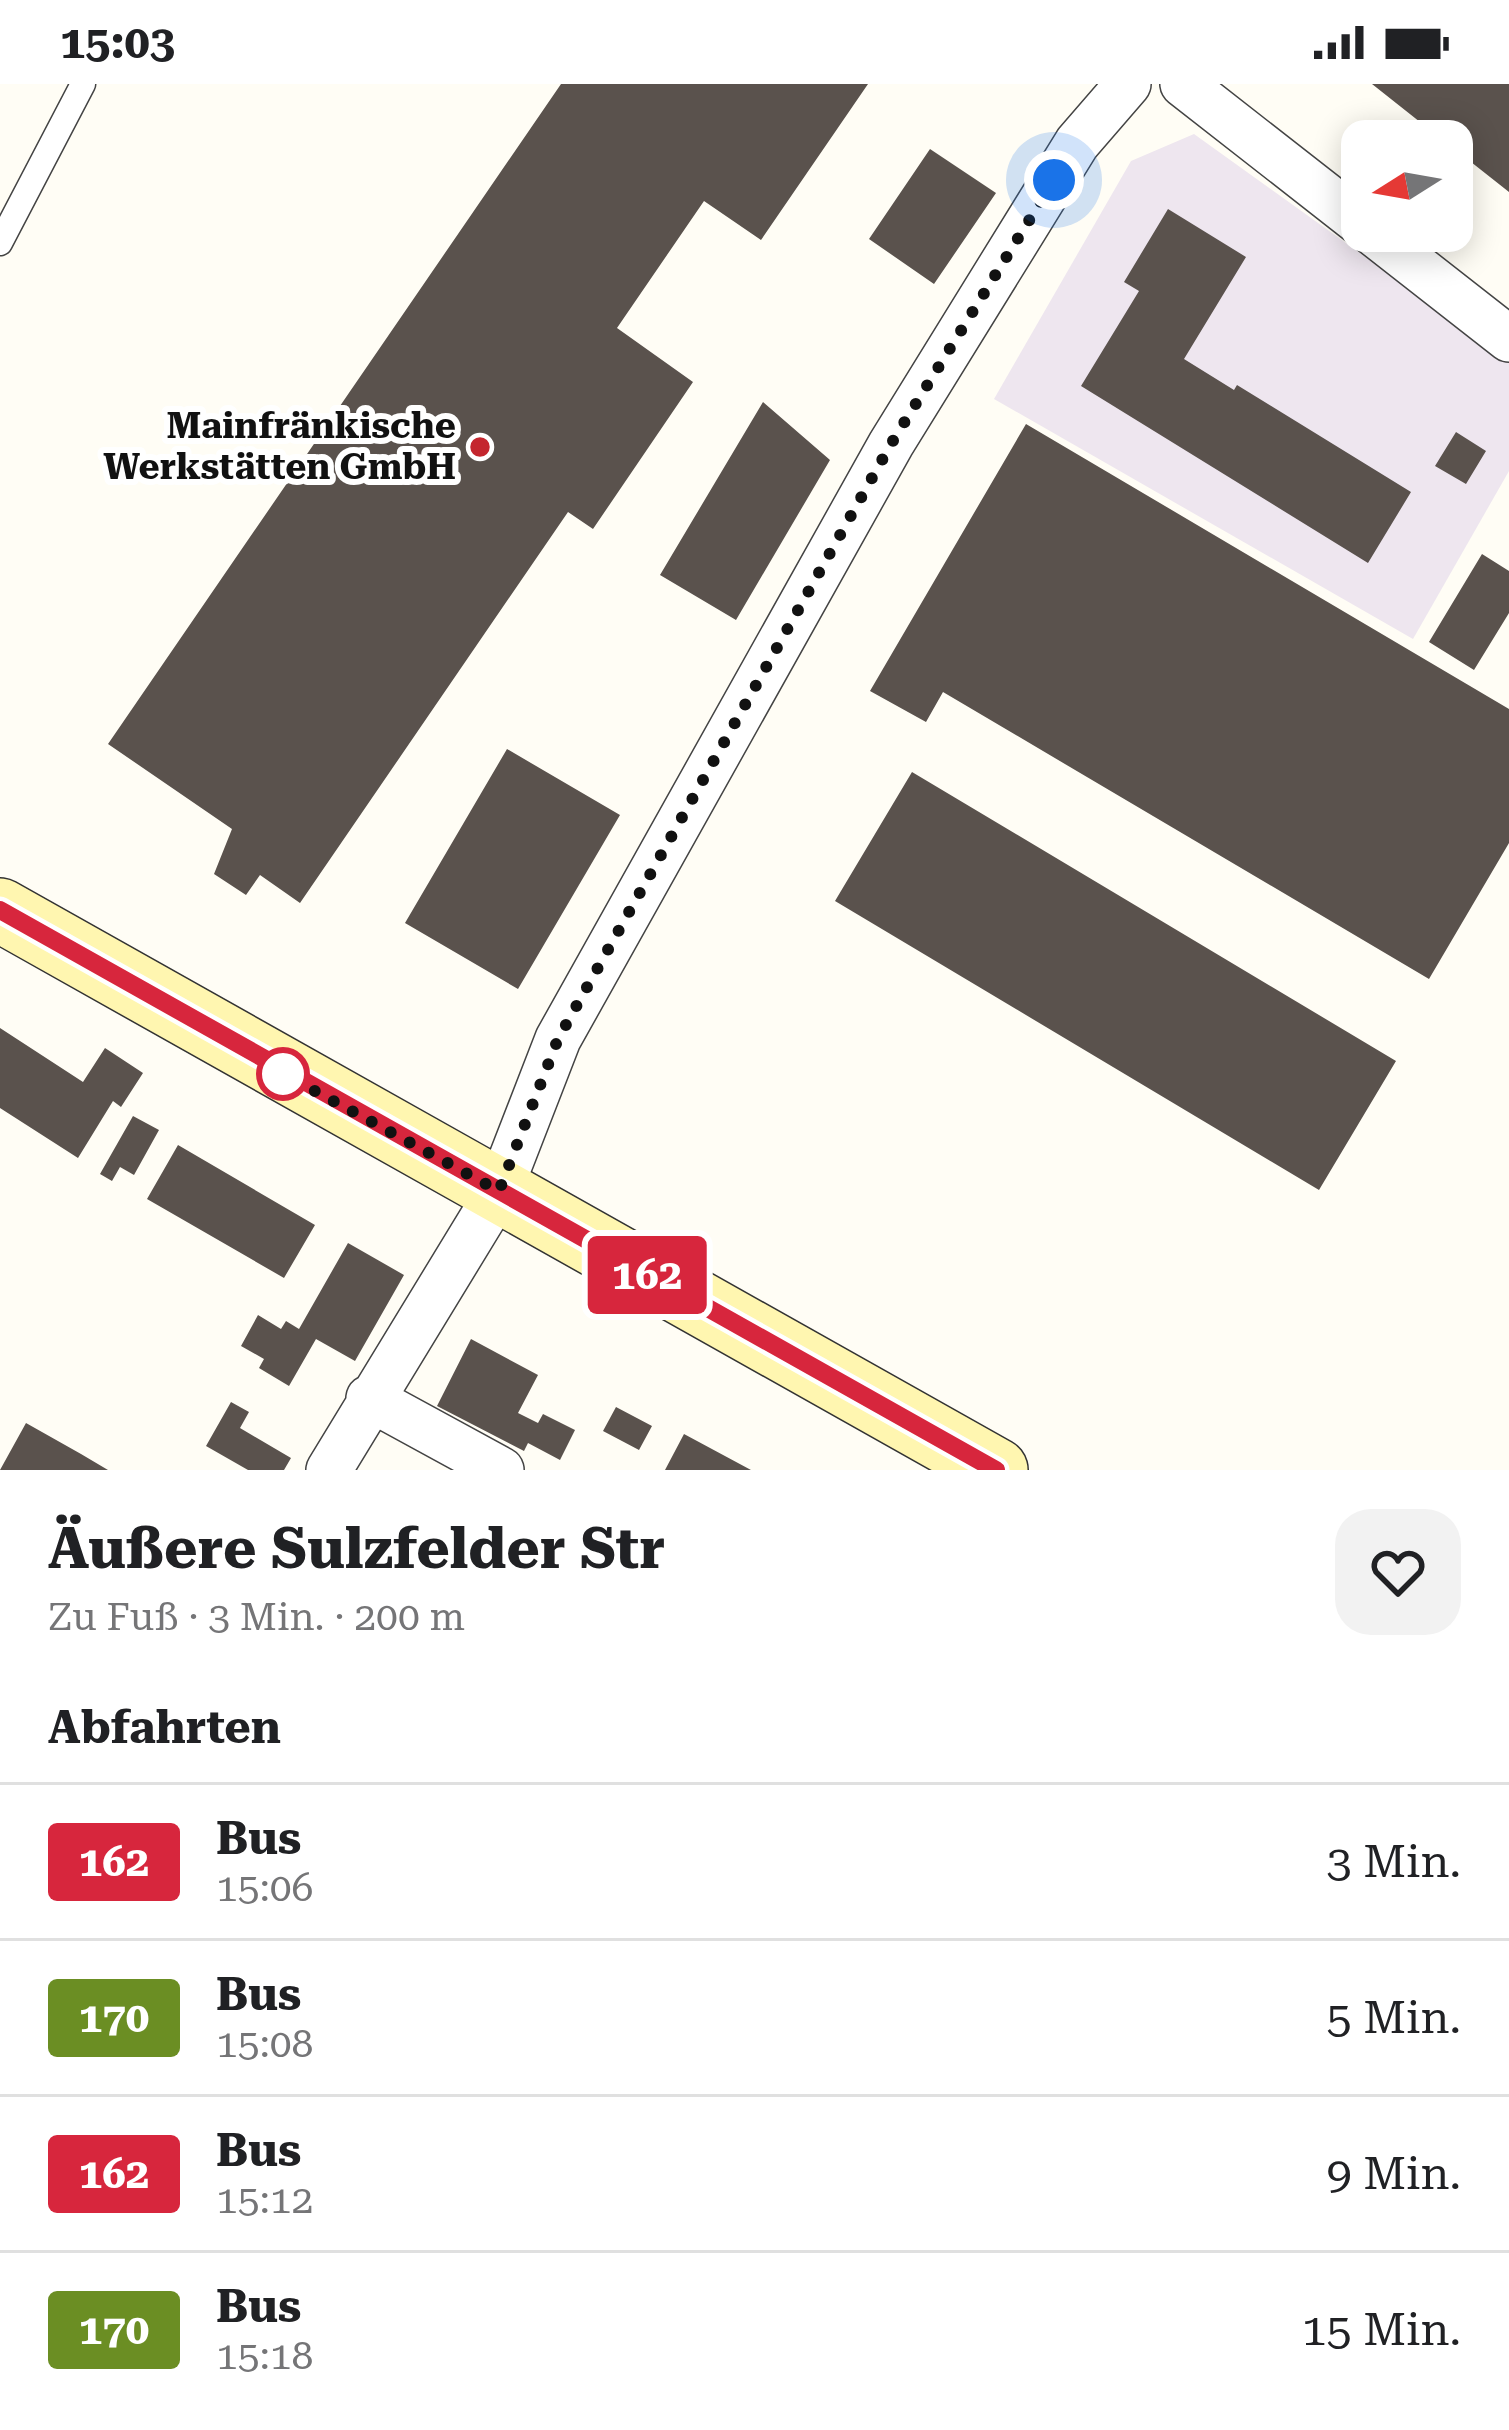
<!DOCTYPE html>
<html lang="de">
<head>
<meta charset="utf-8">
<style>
	:root { --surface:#fff; --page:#f2f2f2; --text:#202124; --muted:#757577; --line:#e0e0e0 }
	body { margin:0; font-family:"Roboto Serif",serif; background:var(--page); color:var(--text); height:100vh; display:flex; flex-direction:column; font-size:45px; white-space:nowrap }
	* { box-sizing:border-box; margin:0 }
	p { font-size:39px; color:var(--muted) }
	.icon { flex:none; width:66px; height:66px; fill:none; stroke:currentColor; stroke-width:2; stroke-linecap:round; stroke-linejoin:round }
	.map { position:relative; height:1386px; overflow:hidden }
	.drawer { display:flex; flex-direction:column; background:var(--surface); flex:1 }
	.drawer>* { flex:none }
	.badge { padding:0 24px; border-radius:9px; font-size:42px; line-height:78px }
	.needle { width:78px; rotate:259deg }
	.tools { position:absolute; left:1341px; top:36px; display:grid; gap:24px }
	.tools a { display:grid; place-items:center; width:132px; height:132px; border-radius:24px; background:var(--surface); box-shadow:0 6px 30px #0003; font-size:60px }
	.you { position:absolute; width:60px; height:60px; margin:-30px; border:9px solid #fff; border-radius:50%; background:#1a73e8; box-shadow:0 0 0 18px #1a73e833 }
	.map>.badge { position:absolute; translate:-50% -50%; box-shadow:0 0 0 6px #fff }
	h2 { padding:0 48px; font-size:45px; line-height:108px }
	.round { display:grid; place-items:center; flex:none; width:126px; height:126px; border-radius:36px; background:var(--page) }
	.overview { display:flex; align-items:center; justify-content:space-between; height:204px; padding:0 48px }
	h1 { font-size:57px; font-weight:700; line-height:90px }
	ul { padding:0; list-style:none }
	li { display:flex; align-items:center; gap:36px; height:156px; padding:0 48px; border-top:3px solid var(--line) }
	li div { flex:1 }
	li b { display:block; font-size:45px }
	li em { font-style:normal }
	li .badge { min-width:132px; font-weight:700; text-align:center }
	.status { display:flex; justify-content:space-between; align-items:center; height:84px; padding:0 60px; background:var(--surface); direction:ltr }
	.status svg { height:33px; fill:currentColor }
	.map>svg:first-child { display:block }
	.industrial { fill:#eee6ef }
	.building { fill:#5a524d }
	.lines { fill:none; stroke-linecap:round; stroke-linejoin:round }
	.lane-casing { stroke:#444; stroke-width:27 }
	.street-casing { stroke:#444; stroke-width:48 }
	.secondary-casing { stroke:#333; stroke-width:66 }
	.lane { stroke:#fff; stroke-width:24 }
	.street { stroke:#fff; stroke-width:45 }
	.secondary { stroke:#fff6b0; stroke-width:63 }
	.line-casing { stroke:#fff; stroke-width:27 }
	.line { stroke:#d7263d; stroke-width:18 }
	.walk { stroke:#111; stroke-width:12; stroke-dasharray:0 21.6 }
	.poi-dot { fill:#c4262e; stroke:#fff; stroke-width:4.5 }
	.stop-dot { fill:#fff; stroke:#d7263d; stroke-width:6 }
	.labels { text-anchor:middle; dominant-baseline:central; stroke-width:12; stroke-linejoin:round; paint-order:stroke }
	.poi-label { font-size:36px; font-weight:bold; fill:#111; stroke:#fff; text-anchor:end }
</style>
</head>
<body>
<div class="status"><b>15:03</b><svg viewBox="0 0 49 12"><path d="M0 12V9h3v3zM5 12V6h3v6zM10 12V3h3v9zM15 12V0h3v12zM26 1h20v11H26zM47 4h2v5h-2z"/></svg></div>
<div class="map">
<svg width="1509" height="1386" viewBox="0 0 1509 1386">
	<rect width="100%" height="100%" fill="#fffdf5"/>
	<path class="industrial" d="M1194,50L1509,276V387L1413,555L994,315L1131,77Z"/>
	<path class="building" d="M561,0H868L761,156L704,117L617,244L693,298L593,445L568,428L300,819L260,791L246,811L214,790L232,745L108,660Z
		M1372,0H1509V108L1452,63V57H1444Z
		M930,65L996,109L934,200L869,155Z
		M1168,125L1246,173L1184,275L1234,306L1237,301L1411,408L1368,479L1081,302L1139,207L1124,198Z
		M763,318L830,376L736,536L660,491Z
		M1026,340L1509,625V759L1429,895L943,608L926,638L870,607Z
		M1456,348L1486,367L1466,400L1435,382Z
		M1482,470L1509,487V529L1474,586L1429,558Z
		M507,665L620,731L518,905L405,839Z
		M912,688L1396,977L1319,1106L835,817Z
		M0,944L83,998L105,964L143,989L121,1023L113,1017L78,1074L0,1024Z
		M133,1032L159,1046L134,1091L120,1083L112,1097L100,1090Z
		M178,1061L315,1141L284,1194L147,1115Z
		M348,1159L404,1191L355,1277L316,1255L289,1302L259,1284L264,1275L241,1262L258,1231L281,1245L286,1237L299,1245Z
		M471,1255L538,1291L518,1329L538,1339L543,1330L575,1346L560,1376L528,1359L524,1367L437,1322Z
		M231,1318L249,1328L240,1344L291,1374L284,1386H248L206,1362Z
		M616,1323L652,1342L639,1366L603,1347Z
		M26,1339L81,1370L108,1386H0Z
		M684,1350L751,1386H665Z"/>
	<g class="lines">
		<g class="lane-casing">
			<path id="lane" d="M0,159L83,0"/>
		</g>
		<g class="street-casing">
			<path id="street" d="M1183,0L1362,140
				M1371,147L1509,255
				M369,1314L501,1386
				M329,1386L499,1107L558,955L891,360L1077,59L1128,0"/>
		</g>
		<g class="secondary-casing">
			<path id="secondary" d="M0,826L996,1386"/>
		</g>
		<use href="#lane" class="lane"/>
		<use href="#street" class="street"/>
		<use href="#secondary" class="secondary"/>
	</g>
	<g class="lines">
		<g class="line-casing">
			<path id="line" d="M0,826L996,1386"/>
		</g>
		<use href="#line" class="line"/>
		<path class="walk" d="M283,990L280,988L499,1107L558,955L891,360L1054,96"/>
	</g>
	<circle class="poi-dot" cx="480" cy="363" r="12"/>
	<circle class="stop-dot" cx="283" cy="990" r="24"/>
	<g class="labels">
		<g class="poi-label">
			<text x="456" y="342">Mainfränkische<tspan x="456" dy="41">Werkstätten GmbH</tspan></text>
		</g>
	</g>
</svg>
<div class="tools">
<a><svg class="needle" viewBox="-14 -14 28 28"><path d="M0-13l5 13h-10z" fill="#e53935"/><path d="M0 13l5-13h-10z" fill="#757577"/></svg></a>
</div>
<div class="you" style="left:1054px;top:96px"></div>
<b class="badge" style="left:647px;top:1191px;background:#d7263d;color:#fff">162</b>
</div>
<section class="drawer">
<div class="overview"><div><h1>Äußere Sulzfelder Str</h1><p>Zu Fuß · 3 Min. · 200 m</p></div><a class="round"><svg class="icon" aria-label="heart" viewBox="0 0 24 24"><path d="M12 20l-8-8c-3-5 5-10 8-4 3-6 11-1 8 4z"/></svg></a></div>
<h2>Abfahrten</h2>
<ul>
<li><span class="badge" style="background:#d7263d;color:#fff">162</span><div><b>Bus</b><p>15:06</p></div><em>3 Min.</em></li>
<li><span class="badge" style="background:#6b8e23;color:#fff">170</span><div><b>Bus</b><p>15:08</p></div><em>5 Min.</em></li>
<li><span class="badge" style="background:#d7263d;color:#fff">162</span><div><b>Bus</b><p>15:12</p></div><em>9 Min.</em></li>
<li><span class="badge" style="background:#6b8e23;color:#fff">170</span><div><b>Bus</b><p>15:18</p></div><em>15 Min.</em></li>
</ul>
</section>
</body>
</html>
